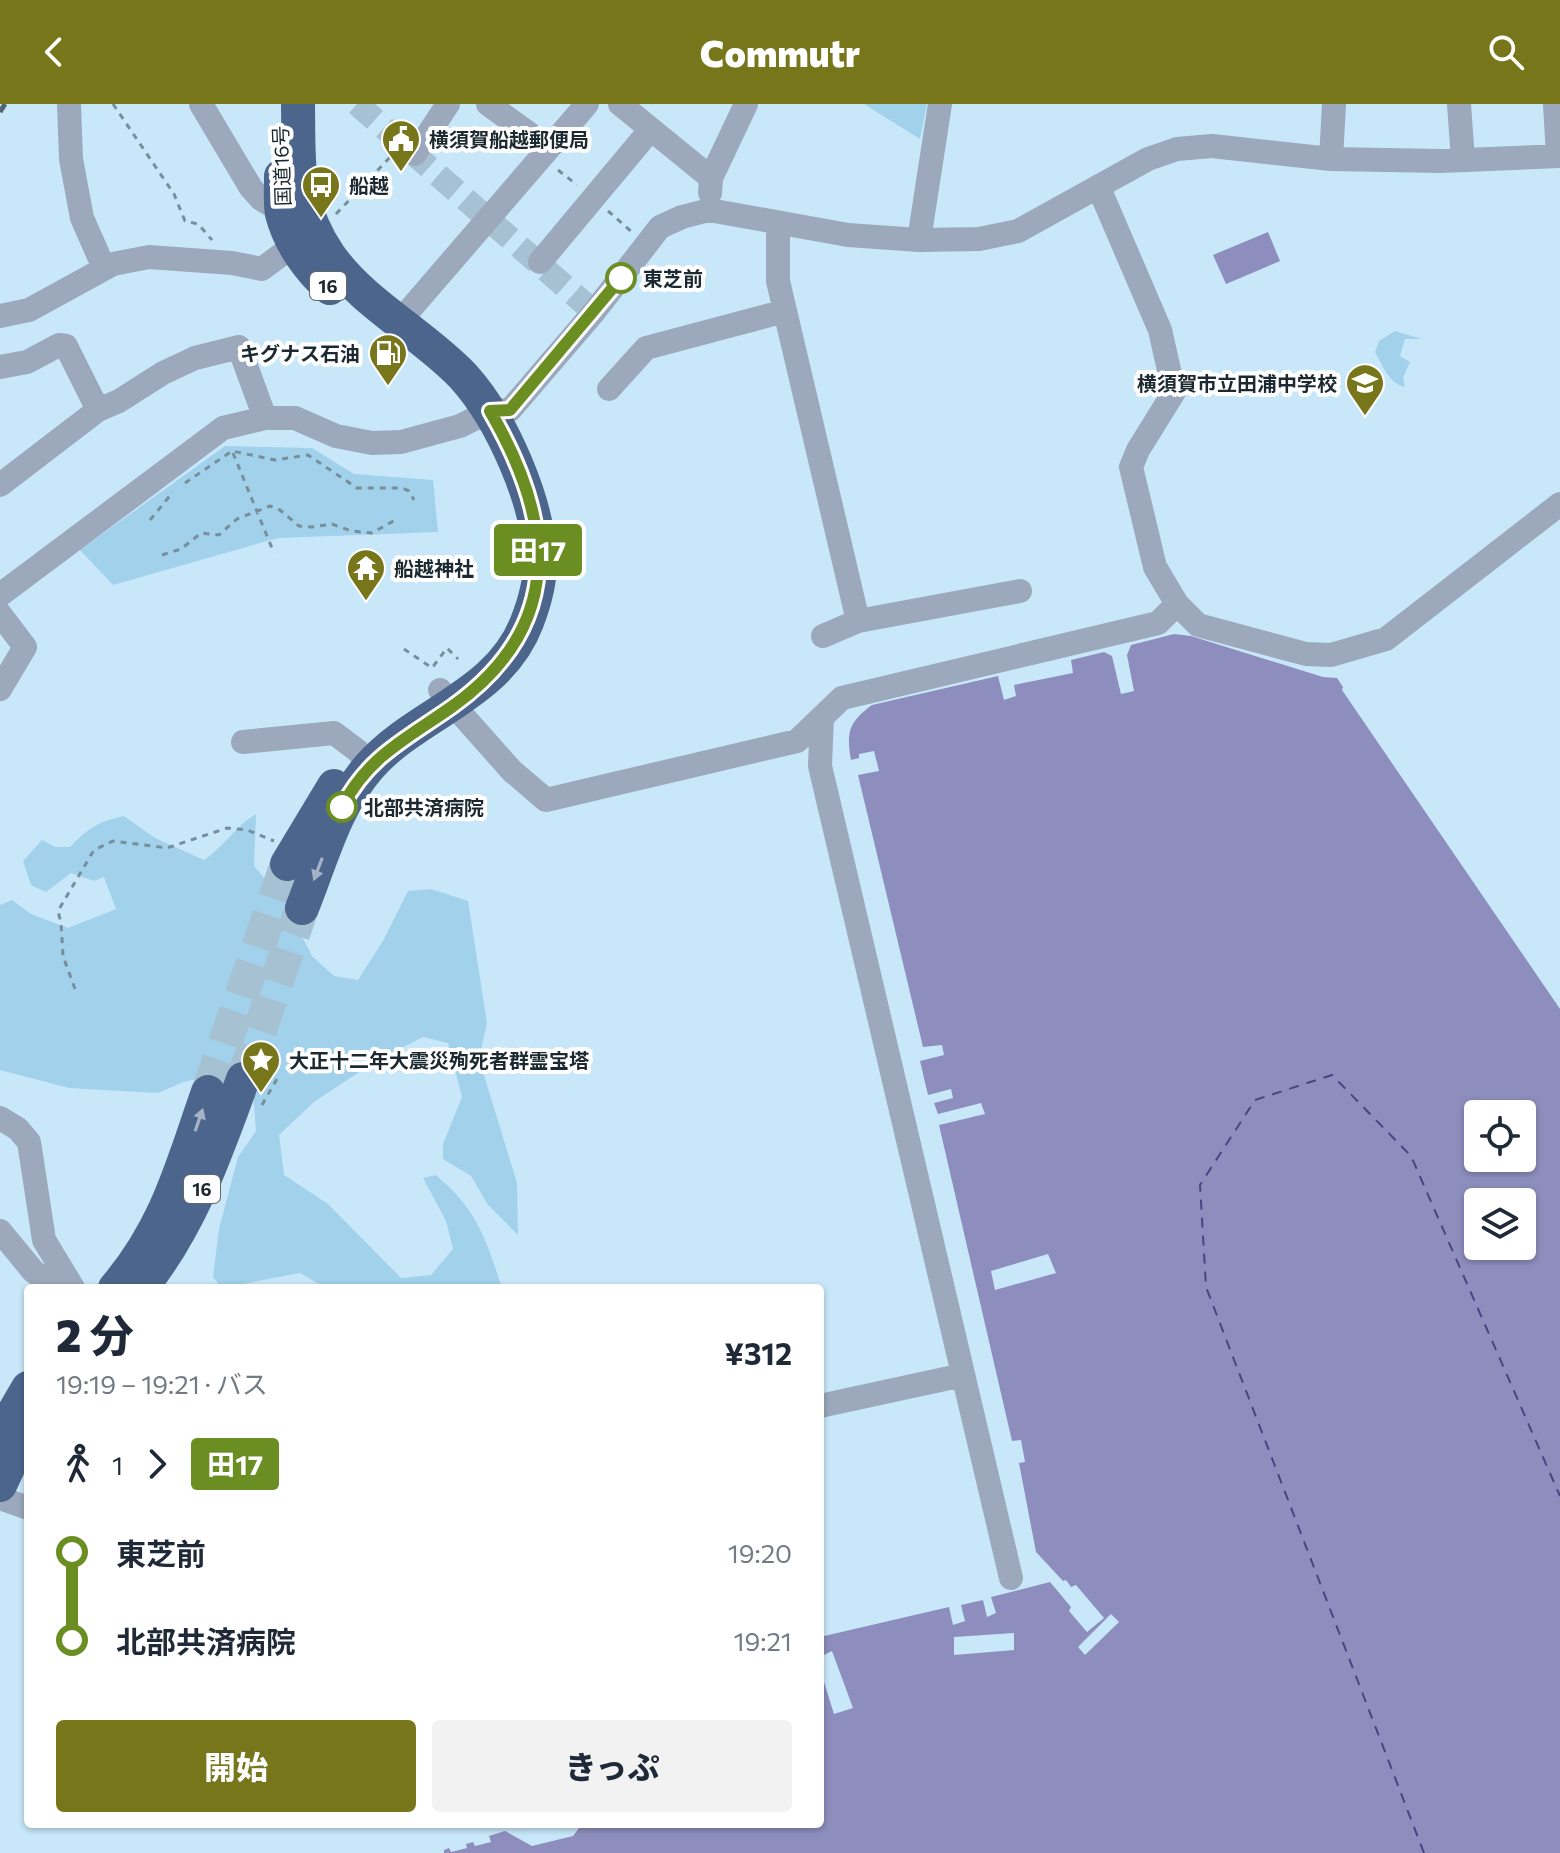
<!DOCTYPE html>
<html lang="ja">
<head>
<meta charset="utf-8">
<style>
	:root { --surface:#fff; --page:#f2f2f3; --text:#1f2937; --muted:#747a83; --accent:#78761b }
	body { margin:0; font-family:Commissioner,"Noto Sans JP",sans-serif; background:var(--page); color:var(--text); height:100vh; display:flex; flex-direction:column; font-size:30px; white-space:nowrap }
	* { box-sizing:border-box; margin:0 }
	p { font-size:26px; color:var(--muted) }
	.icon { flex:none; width:44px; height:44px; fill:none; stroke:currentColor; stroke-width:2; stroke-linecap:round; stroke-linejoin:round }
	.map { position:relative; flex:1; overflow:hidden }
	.details { position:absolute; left:24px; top:1180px; width:800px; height:544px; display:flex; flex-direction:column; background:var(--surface); border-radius:8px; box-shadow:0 2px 6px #0004 }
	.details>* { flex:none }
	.badge { padding:0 16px; border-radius:6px; font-size:28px; line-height:52px }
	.controls { position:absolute; left:1464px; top:996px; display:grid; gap:16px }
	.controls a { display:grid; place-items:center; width:72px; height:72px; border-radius:8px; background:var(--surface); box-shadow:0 2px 6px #0004; font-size:40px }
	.map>.badge { position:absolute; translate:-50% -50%; box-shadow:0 0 0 4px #fff }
	.legs { display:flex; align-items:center; gap:12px; height:88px; padding:0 32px; font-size:26px }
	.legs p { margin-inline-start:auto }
	.summary { display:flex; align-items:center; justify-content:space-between; height:136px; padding:0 32px }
	h1 { font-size:44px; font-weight:800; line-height:60px }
	.cta { display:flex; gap:16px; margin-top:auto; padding:16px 32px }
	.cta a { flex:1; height:92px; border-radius:8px; background:var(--accent); color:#fff; font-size:32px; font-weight:800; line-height:92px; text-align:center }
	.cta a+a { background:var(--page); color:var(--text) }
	ul { padding:0 32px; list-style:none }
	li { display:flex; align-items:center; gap:28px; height:88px; font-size:30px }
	li i { display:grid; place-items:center; width:12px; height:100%; margin:0 10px; background:currentColor }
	li i::after { content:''; width:20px; height:20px; margin:-10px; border:6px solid; border-radius:50%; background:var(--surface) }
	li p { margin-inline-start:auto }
	li:first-child i { background:linear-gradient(#0000 50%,currentColor 0) }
	li:last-child i { background:linear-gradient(currentColor 50%,#0000 0) }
	header { display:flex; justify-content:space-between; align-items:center; height:104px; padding:0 32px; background:var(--accent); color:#fff; font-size:36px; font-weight:800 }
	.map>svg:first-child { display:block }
	.green { fill:#a2d1ec }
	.water { fill:#8e8ebe; fill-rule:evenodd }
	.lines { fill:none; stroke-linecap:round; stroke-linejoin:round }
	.ferry { stroke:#494582; stroke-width:2; stroke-dasharray:10 8; stroke-linecap:butt }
	.minor-tunnel { stroke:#a6c2d2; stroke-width:24; stroke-dasharray:24 12; stroke-linecap:butt }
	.highway-tunnel { stroke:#a6c2d2; stroke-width:34; stroke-dasharray:34 17; stroke-linecap:butt }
	.path { stroke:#778e9b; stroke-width:3; stroke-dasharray:6 6; stroke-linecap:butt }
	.minor { stroke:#9ca8bc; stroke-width:24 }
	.highway { stroke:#4c658c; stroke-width:34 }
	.rail { stroke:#546671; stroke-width:5; stroke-dasharray:16 8; stroke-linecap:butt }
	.oneway { fill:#a6b2c6 }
	.line-1-casing { stroke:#fff; stroke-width:18 }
	.line-1 { stroke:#6b8e23; stroke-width:12 }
	.stop-1-dot { fill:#fff; stroke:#6b8e23; stroke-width:4 }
	.labels { text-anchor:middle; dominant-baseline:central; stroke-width:8; stroke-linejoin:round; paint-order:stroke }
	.shield { fill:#fff; stroke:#61696e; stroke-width:2 }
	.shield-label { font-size:18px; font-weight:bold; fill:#1d2930 }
	.poi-label { font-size:20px; font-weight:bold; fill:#1d2930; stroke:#fff; text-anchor:start }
	.street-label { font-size:20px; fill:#1d2930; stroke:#fff }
	.stop-label { font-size:20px; font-weight:bold; fill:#1d2930; stroke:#fff; text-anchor:start }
</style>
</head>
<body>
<header><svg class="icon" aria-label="back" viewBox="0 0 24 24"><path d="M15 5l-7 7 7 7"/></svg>Commutr<svg class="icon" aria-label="search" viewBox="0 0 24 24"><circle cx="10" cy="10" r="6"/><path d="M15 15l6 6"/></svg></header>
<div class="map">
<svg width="1560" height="1749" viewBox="0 0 1560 1749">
	<rect width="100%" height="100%" fill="#c8e8fa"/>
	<path class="green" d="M864,0H927L920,35Z
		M1395,227L1422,235H1405L1400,252L1410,258L1403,274L1405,283C1389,280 1383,262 1375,248L1379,237Z
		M225,342L312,344L354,370L433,376L438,428L278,434L113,481L80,446Z
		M256,710L254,762L285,799L312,852L334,872L358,876L384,835L408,787L431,785L468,797L487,919L479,955L517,1079L518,1131L488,1101L471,1072L443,1055V1040L462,993L448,939L423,933L376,957L314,998L279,1031L284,1071L328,1100L401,1174L431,1171L453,1145L446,1117L423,1074L436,1071C478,1107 485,1133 502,1184H326L300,1169L222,1184L213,1173L219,1125L238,1053L256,1027L252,975L240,965L183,978L158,989L69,984L0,966V801L12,796L31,810L68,824L116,805L104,773L94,777L71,769L46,788L31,781L23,757L42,736L55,743H70C89,724 97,718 124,712L155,734L204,756C224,743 235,722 256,710Z"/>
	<path class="water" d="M1268,128L1280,157L1226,180L1213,151Z
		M1174,530L1191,532L1323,573L1337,574L1343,583L1342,586L1560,905V1749H444V1746L449,1744L451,1748L467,1744L466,1740L473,1738L475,1742L491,1738L489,1732L505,1727L532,1742L573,1732L582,1720H820V1565L834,1610L853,1604L832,1547L820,1553V1533L949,1503L953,1521L965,1517L961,1501L983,1496L987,1513L996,1509L991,1493L1050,1478L1071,1503L1069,1507L1087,1528L1104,1514L1076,1481L1071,1483L1066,1476L1063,1477L1036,1448L1019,1359L1025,1358L1021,1336L1012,1337L939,1021L985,1010L981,999L938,1010L934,999L953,994L951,985L928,991L920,957L944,951L942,941L923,943L858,671L879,667L874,647L859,650V654L851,656C846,628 849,618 872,601L998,572L1004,596L1016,592L1014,581L1073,569L1071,556L1104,548L1112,552L1121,590L1134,587L1127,551L1131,541ZM1478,1010H1522V1054H1478ZM1478,1098H1522V1142H1478ZM1048,1150L1056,1169L995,1186L991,1167ZM1111,1510L1119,1518L1085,1551L1078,1543ZM1014,1529V1546L954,1551V1533Z"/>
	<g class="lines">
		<path class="ferry" d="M1424,1749L1206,1183L1200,1081L1255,996L1332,971L1411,1052L1560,1392"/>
		<path class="minor-tunnel" d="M357,0L594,208"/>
		<path class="highway-tunnel" d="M243,975L302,804
			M208,988L287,760"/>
		<path class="path" d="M113,0L174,90L185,117L198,120L212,136
			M558,66L577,81
			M608,107L632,128
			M336,110L394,49
			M233,349L274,449
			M185,379L232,347L275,356L308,351L357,384H402L409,387L414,396
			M150,416L173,388
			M162,451L181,445L201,429L219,431L237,415L270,402L280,406L299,422L312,423L332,420L351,427L372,429L397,415
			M404,545L432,564L447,544L458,555
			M75,885L63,852L61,819L58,807L94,746L113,737L167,744L227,724L247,726L274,737
			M262,1001L278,973"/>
		<path class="minor" d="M69,0L71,55L82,114L104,164
			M201,0L251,84L261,95L281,107
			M488,0L549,44
			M620,0L711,74
			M1459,0L1463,56
			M1555,0L1558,52
			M415,50L448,0
			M1331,55L1334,0
			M1099,84L1160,226L1174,288L1138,346L1131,363L1155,463L1177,500L1198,521L1306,550L1331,551L1386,535L1560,400
			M710,89L711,74L746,0
			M778,120V177L858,517
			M919,136L940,0
			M540,158L651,25
			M0,212L29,206L113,160L149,153L232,159L262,165L294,141
			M400,217L587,0
			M0,263L27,258L59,241L66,242L98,306
			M609,285L646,244L785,207
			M0,381L98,306L119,297L163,269L195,254L239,243L265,314
			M0,491L223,324L265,314H295L336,332L372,339L401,338L460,322L490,307L510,306L594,208L660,123L682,113L709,106L848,131L919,136L979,135L1018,127L1148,55L1177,45L1212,42L1331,55L1441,57L1560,52
			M0,510L25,543L0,585
			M823,532L858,517L1020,487
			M440,586L512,667L546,696L797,637L842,594L1158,519L1177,500
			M822,613L820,662L1011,1474
			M243,638L334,629L358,647L370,662
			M0,1014L18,1025L29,1038L44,1136L73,1184
			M0,1127L33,1167L56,1184
			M820,1302L963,1271
			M0,1394L28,1404"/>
		<path class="highway" d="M298,0C299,58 294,100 329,151C363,200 422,229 463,272C502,315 540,401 540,459C540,479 534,500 527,518C499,592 416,609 369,663C335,702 321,757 302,804
			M281,72C281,85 280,99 282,110C289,138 309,166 330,184
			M287,760L334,682
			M115,1184C167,1123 182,1062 208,988
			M141,1184C191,1122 216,1049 243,975
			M0,1332L28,1284
			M0,1381L28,1321"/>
		<path class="rail" d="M0,8L5,0"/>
	</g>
	<defs><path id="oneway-solid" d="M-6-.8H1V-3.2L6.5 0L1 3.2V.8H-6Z" transform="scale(2)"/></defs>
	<g class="oneway">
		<use href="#oneway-solid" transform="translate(318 765) rotate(111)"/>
		<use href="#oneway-solid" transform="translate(199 1016) rotate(-71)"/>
	</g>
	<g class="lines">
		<g class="line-1-casing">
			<path id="line-1" d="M342,703C369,651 408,634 453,602C566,521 554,417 490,307L510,306L621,174"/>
		</g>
		<use href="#line-1" class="line-1"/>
	</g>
	<defs>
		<g id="civic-pin" transform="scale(2)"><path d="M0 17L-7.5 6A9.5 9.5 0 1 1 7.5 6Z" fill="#78761b" stroke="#fff"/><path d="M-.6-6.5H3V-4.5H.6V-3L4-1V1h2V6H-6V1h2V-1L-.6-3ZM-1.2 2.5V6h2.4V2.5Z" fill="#fff"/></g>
		<g id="bus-pin" transform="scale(2)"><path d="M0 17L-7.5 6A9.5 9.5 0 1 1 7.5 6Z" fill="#78761b" stroke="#fff"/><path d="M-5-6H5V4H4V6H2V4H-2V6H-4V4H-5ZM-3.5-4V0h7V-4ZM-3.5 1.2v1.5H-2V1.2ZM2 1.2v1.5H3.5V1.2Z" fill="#fff"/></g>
		<g id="fuel-pin" transform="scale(2)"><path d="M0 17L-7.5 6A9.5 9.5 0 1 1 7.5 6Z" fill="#78761b" stroke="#fff"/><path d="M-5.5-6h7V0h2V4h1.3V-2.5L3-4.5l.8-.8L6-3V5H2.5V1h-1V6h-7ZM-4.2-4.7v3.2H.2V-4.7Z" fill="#fff"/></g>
		<g id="school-pin" transform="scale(2)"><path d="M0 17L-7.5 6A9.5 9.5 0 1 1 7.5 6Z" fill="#78761b" stroke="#fff"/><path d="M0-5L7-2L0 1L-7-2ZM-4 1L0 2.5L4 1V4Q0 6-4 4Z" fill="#fff"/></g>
		<g id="temple-pin" transform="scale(2)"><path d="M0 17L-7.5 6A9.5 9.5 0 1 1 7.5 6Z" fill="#78761b" stroke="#fff"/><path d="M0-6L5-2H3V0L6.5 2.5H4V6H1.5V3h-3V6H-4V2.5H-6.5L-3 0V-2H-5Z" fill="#fff"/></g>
		<g id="sight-pin" transform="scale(2)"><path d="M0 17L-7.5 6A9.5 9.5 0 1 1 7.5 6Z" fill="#78761b" stroke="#fff"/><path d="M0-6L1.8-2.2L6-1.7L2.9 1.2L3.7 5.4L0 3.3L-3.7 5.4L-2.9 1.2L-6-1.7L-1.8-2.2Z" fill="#fff"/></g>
	</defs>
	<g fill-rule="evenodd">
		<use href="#civic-pin" x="401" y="35"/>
		<use href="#bus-pin" x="321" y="81"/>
		<use href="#fuel-pin" x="388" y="249"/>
		<use href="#school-pin" x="1365" y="279"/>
		<use href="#temple-pin" x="366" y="464"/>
		<use href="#sight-pin" x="261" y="956"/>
	</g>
	<g class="stop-1-dot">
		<circle cx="621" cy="174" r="14"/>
		<circle cx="342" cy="703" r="14"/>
	</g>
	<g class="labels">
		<g class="shield">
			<rect x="310" y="168" width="36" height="28" rx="6"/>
			<rect x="184" y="1071" width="36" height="28" rx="6"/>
		</g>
		<g class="shield-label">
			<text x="328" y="182">16</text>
			<text x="202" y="1085">16</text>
		</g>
		<g class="poi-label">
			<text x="429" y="35">横須賀船越郵便局</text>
			<text x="349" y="81">船越</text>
			<text x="360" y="249" text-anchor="end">キグナス石油</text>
			<text x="1337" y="279" text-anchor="end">横須賀市立田浦中学校</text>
			<text x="394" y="464">船越神社</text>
			<text x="289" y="956">大正十二年大震災殉死者群霊宝塔</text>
		</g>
		<g class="street-label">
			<text transform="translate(281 62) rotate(-92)">国道16号</text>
		</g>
		<g class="stop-label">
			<text x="643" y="174">東芝前</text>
			<text x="364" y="703">北部共済病院</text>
		</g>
	</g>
</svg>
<div class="controls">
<a><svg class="icon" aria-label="locate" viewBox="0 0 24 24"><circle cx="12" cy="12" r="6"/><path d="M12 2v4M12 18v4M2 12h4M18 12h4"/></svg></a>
<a><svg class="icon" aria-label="layers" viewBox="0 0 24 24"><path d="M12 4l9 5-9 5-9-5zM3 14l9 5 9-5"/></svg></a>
</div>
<b class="badge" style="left:538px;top:446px;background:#6b8e23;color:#fff">田17</b>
<section class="details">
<div class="summary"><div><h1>2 分</h1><p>19:19 – 19:21 · バス</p></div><b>¥312</b></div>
<div class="legs"><svg class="icon" aria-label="walk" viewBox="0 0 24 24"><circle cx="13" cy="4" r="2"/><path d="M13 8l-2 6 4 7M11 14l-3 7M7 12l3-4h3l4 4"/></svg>1<svg class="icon" aria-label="forward" viewBox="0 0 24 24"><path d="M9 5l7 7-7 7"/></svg><b class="badge" style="background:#6b8e23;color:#fff">田17</b></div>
<ul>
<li><i style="color:#6b8e23"></i><b>東芝前</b><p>19:20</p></li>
<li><i style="color:#6b8e23"></i><b>北部共済病院</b><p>19:21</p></li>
</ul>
<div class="cta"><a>開始</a><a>きっぷ</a></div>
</section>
</div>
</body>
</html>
